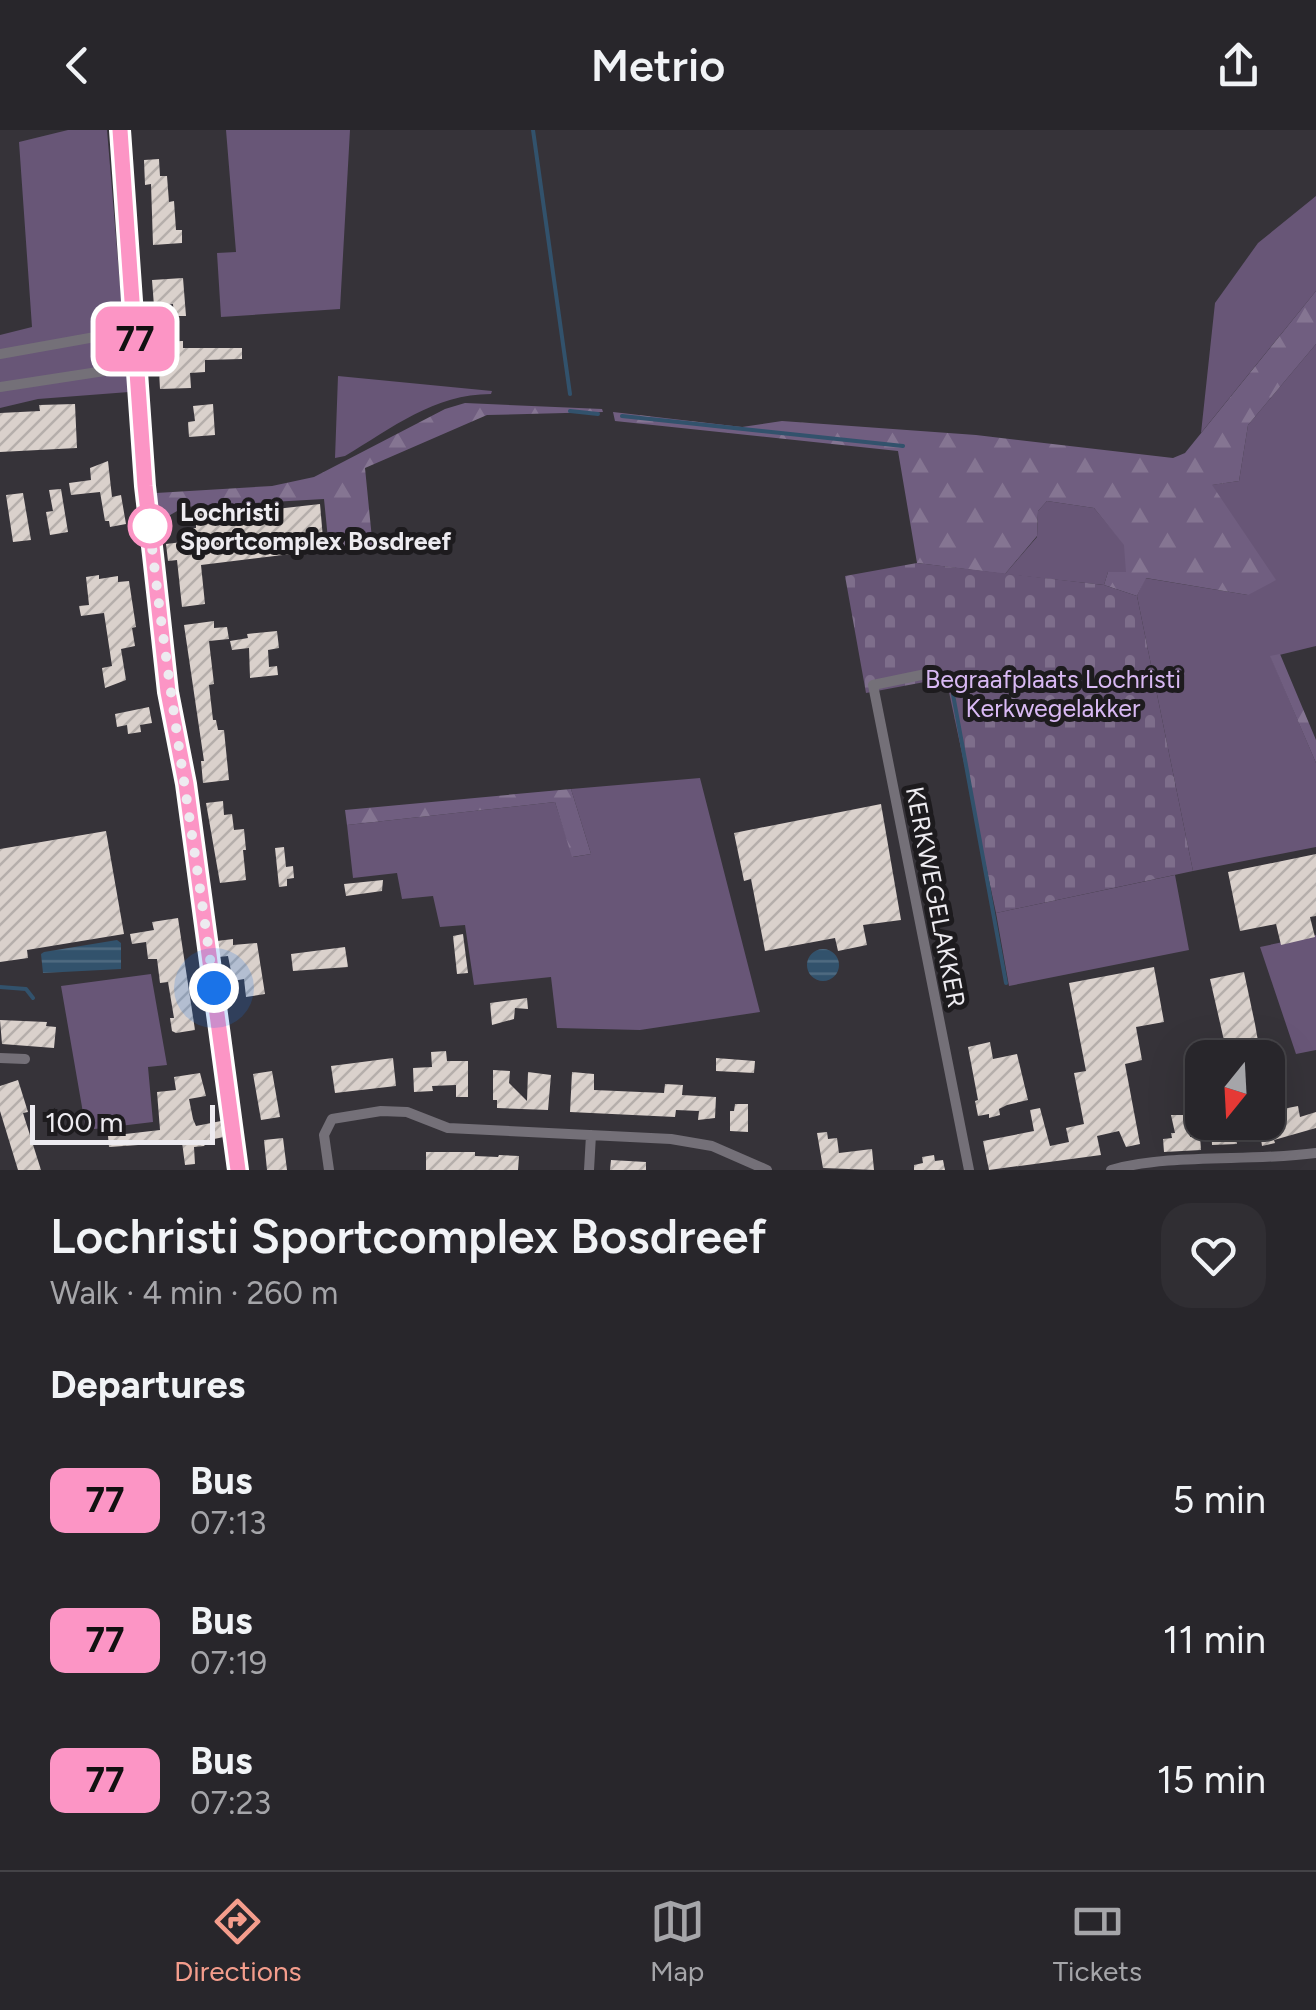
<!DOCTYPE html>
<html lang="en">
<head>
<meta charset="utf-8">
<style>
	:root { --surface:#28262b; --page:#302e33; --text:#f1f3f6; --muted:#a5a5a9; --line:#444347; --accent:#f49d8c }
	body { margin:0; font-family:Figtree,sans-serif; background:var(--page); color:var(--text); height:100vh; display:flex; flex-direction:column; font-size:38px; white-space:nowrap }
	* { box-sizing:border-box; margin:0 }
	p { font-size:32px; color:var(--muted) }
	.icon { flex:none; width:55px; height:55px; fill:none; stroke:currentColor; stroke-width:2; stroke-linecap:round; stroke-linejoin:round }
	.map { position:relative; height:1040px; overflow:hidden }
	.panel { display:flex; flex-direction:column; background:var(--surface); flex:1 }
	.panel>* { flex:none }
	.badge { padding:0 20px; border-radius:15px; font-size:35px; line-height:65px }
	.needle { width:65px; rotate:198deg }
	.buttons { position:absolute; left:1185px; top:910px; display:grid; gap:20px }
	.buttons a { display:grid; place-items:center; width:100px; height:100px; border-radius:20px; background:var(--surface); box-shadow:0 10px 40px #0002,0 0 0 2px var(--line); font-size:50px }
	.scale { position:absolute; left:30px; bottom:25px; width:185px; box-sizing:border-box; padding-left:10px; border:5px solid #edebf0; border-top:0; font-size:28px; line-height:35px; white-space:nowrap; color:#edebf0; -webkit-text-stroke:8px #1d1b1e; paint-order:stroke }
	.you { position:absolute; width:50px; height:50px; margin:-25px; border:8px solid #fff; border-radius:50%; background:#1a73e8; box-shadow:0 0 0 15px #1a73e833 }
	.map>.badge { position:absolute; translate:-50% -50%; box-shadow:0 0 0 5px #fff }
	h2 { padding:0 50px; font-size:38px; line-height:90px }
	.round { display:grid; place-items:center; flex:none; width:105px; height:105px; border-radius:30px; background:var(--page) }
	.head { display:flex; align-items:center; justify-content:space-between; height:170px; padding:0 50px }
	h1 { font-size:48px; font-weight:600; line-height:75px }
	ul { padding:0; list-style:none }
	li { display:flex; align-items:center; gap:30px; height:140px; padding:0 50px }
	li div { flex:1 }
	li b { display:block; font-size:38px }
	li em { font-style:normal }
	li .badge { min-width:110px; font-weight:700; text-align:center }
	header { display:flex; justify-content:space-between; align-items:center; height:130px; padding:0 50px; background:var(--surface); font-size:45px; font-weight:600 }
	.tabs { display:flex; justify-content:space-around; align-items:center; height:140px; border-top:2px solid var(--line); background:var(--surface); font-size:28px; color:var(--muted) }
	.tabs a { display:grid; justify-items:center; gap:5px }
	.tabs .selected { color:var(--accent) }
	.map>svg:first-child { display:block }
	.green { fill:#685677 }
	.forest { fill:url(#forest-firs) }
	.cemetery { fill:url(#cemetery-stones) }
	.water { fill:url(#water-rules) }
	.lines { fill:none; stroke-linecap:round; stroke-linejoin:round }
	.stream { stroke:#32526c; stroke-width:4 }
	.building { fill:url(#building-hatch) }
	.minor { stroke:#747078; stroke-width:10 }
	.line-casing { stroke:#fff; stroke-width:22 }
	.line { stroke:#fc95c5; stroke-width:15 }
	.walk { stroke:#edebf0; stroke-width:10; stroke-dasharray:0 18 }
	.stop-dot { fill:#fff; stroke:#fc95c5; stroke-width:5 }
	.labels { text-anchor:middle; dominant-baseline:central; stroke-width:10; stroke-linejoin:round; paint-order:stroke }
	.stop-label { font-size:25px; font-weight:bold; fill:#edebf0; stroke:#1d1b1e; text-anchor:start }
	.park-label { font-size:25px; fill:#d9b9f4; stroke:#1d1b1e }
	.street-label { font-size:25px; fill:#edebf0; stroke:#1d1b1e }
</style>
</head>
<body>
<header><svg class="icon" aria-label="back" viewBox="0 0 24 24"><path d="M15 5l-7 7 7 7"/></svg>Metrio<svg class="icon" aria-label="share" viewBox="0 0 24 24"><path d="M12 15V3M7 8l5-5 5 5M5 13v7h14v-7"/></svg></header>
<div class="map">
<svg width="1316" height="1040" viewBox="0 0 1316 1040">
	<defs>
		<pattern id="forest-firs" width="22" height="20" patternUnits="userSpaceOnUse" patternTransform="scale(2.5)"><rect width="22" height="20" fill="#705e80"/><path d="M5 1l3.5 6h-7zM16 11l3.5 6h-7z" fill="#857592"/></pattern>
		<pattern id="cemetery-stones" width="16" height="16" patternUnits="userSpaceOnUse" patternTransform="scale(2.5)"><rect width="16" height="16" fill="#685677"/><path d="M2 7V4a2 2 0 0 1 4 0v3zM10 15v-3a2 2 0 0 1 4 0v3z" fill="#7e6e8b"/></pattern>
		<pattern id="water-rules" width="6" height="5" patternUnits="userSpaceOnUse" patternTransform="scale(2.5)"><rect width="6" height="5" fill="#32526c"/><path d="M0 2.5h6" fill="none" stroke="#506b81"/></pattern>
		<pattern id="building-hatch" width="6" height="6" patternUnits="userSpaceOnUse" patternTransform="scale(2.5)"><rect width="6" height="6" fill="#dad1cc"/><path d="M-1 1l2-2M0 6l6-6M5 7l2-2" fill="none" stroke="#b5aeab"/></pattern>
	</defs>
	<rect width="100%" height="100%" fill="#363339"/>
	<path class="green" d="M68,0H107L129,262L38,269L0,278V205L32,197L19,12Z
		M226,0H350L340,179L221,187L217,123L236,122Z
		M1316,66V161L1201,303L1215,173L1258,113Z
		M1316,214V516L1271,527L1316,633V717L1193,741L1137,466L1145,448L1248,465L1211,355L1239,351L1248,295Z
		M338,246L492,261L491,264C434,264 392,298 345,326L335,328Z
		M1047,371L1094,378L1125,415L1127,442H1108L1104,455L1005,444L1037,407L1038,381Z
		M700,648L760,882L640,900L557,898L551,847L474,855L465,795L440,797L433,766L402,769L397,743L353,748L347,695L555,672L573,727L591,724L571,659Z
		M1175,745L1189,820L1009,856L996,783Z
		M1316,805V920L1296,924L1260,817Z
		M151,844L167,935L148,937L153,992L86,1000L61,856Z"/>
	<path class="forest" d="M1316,161V214L1248,295L1239,351L1212,355L1276,450L1248,465L1146,448L1137,466L1104,455L1108,442H1126L1124,415L1094,378L1047,371L1038,381L1037,406L1005,444L917,433L898,321L615,291L613,282L742,297L782,291L976,305L1173,328L1185,323Z
		M465,273L602,279L603,282L487,285L365,338L373,419H329L324,369L184,377L165,388L158,384L156,363L272,356L314,347L445,279Z
		M1280,524L1316,610V633L1270,526Z
		M571,659L591,724L572,727L555,672L347,695L345,680Z"/>
	<path class="cemetery" d="M917,433L1104,455L1137,466L1193,741L996,783L946,548L866,563L845,446Z"/>
	<path class="water" d="M117,810L121,813V839L43,843L41,824L44,822Z
		M807 835a16 16 0 1 1 32 0a16 16 0 1 1-32 0Z"/>
	<g class="lines">
		<path class="stream" d="M533,0L570,264
			M570,281L598,284
			M622,286L903,316
			M952,559L1006,853
			M0,857L26,859L33,868"/>
	</g>
	<path class="building" d="M159,29L160,46H167L169,72L174,71L176,100H182V113L153,115L151,54L145,55L144,30Z
		M183,148L186,186H174L173,174L154,176L152,150Z
		M157,204H176L177,211H183V218H242V229L205,230V242L190,243L191,258L160,259Z
		M75,274L77,318L0,322V283L40,281L39,275Z
		M213,274L215,305L189,307L188,292L195,291L193,276Z
		M108,331L112,367L121,365L126,394L110,397L109,391H105L100,362L71,365L69,353L91,350L90,338Z
		M61,359L68,402L50,405L46,382L53,381L49,360Z
		M23,363L31,410L13,412L6,365Z
		M320,374L324,420L201,435L205,474L182,477L177,430L168,431L166,414L190,411L189,398H196V383L206,382V387Z
		M99,445V449L118,446V452L129,451L136,497L132,498L135,516L121,519L126,550L105,558L102,538L112,536L104,483L81,486L79,476L89,475L86,447Z
		M214,491V498L227,497L229,509L209,511L214,554L209,555L213,590H216L218,600H224L229,650L203,653L201,631H204L184,495Z
		M277,501L279,518L268,520L269,537L277,536L278,545L250,548L249,518L232,520L230,511L248,508L247,504Z
		M149,577L152,593L140,595L141,602L128,604L127,595L117,597L115,584Z
		M223,671L224,685L232,684L234,700L244,699L246,720H243L246,750L220,753L206,673Z
		M881,674L901,790L863,795L867,815L838,821L835,808L765,821L751,749L744,751L734,703Z
		M106,701L124,804L27,820L28,828L0,832V719Z
		M284,717L286,737L293,736L294,748L287,749V756L279,757L275,718Z
		M1316,724V786L1310,787L1315,807L1281,815L1276,794L1240,801L1228,742Z
		M383,750L382,761L346,766L344,754Z
		M178,788L195,900L176,903L172,901L170,888H174L168,852L160,853L157,829H148L146,812L132,814L130,804L154,800L152,792Z
		M463,804L468,843L457,844L453,806Z
		M233,809V815L257,813L265,864L246,867L244,849L233,851L228,826L219,827L217,811Z
		M345,817L348,837L293,841L291,824Z
		M1154,837L1164,892L1136,897L1142,930L1125,934L1140,1014L1126,1017L1119,1001L1097,1006L1101,1025L989,1040L983,1011L1034,1001L1030,980L1040,978L1050,1016L1069,1012L1066,998L1084,994L1074,943L1086,941L1069,853Z
		M1244,842L1255,894L1261,928H1228L1210,849Z
		M527,868L528,879L515,878L514,889L492,895L490,873Z
		M0,890L47,892L46,896L56,897L54,918L2,914Z
		M990,912L993,929L1017,924L1028,970L1007,975L999,979L1000,985L989,988V984L978,986L975,971L978,970L968,917Z
		M446,921L447,931H468V967H456V955L432,956L433,961L414,962L413,938L432,937L431,922Z
		M393,928L396,956L335,963L331,936Z
		M716,928L755,931L754,943L716,941Z
		M493,940L510,941L509,953L527,971L528,942L551,945L548,980L497,978V970H493Z
		M272,941L280,987L261,990L253,944Z
		M572,942L594,944V960L664,963L665,954L683,955L682,965L716,967L715,988L698,990L699,981L676,980L675,987L570,982Z
		M200,943L206,966L189,969L193,989L196,996L221,991L224,1007L209,1010L204,1016L194,1017L195,1034L185,1035L182,1012L109,1017L108,1006L160,1000L157,962L176,960L174,947Z
		M18,950L28,982L23,983L41,1040H18L0,981V956Z
		M735,974H748V1002L730,1001V981H734Z
		M1298,976L1300,987L1316,982V998L1274,1010L1275,1013L1262,1016L1261,1009L1254,1010L1251,992H1268V982Z
		M1171,985H1189L1190,1007L1200,1006L1201,1020L1164,1022L1163,1009L1172,1008L1171,1003H1175Z
		M1211,992H1235L1237,1014L1212,1015Z
		M827,1002L828,1009L837,1008L839,1023L872,1019L874,1040L823,1038L817,1003Z
		M283,1008L287,1040H267L264,1010Z
		M426,1022H475V1026L498,1027L499,1025L519,1026L518,1040H426Z
		M934,1025L935,1031L943,1030L945,1040H914V1035L923,1033L922,1027Z
		M611,1030L646,1032V1040H610Z"/>
	<g class="lines">
		<path class="minor" d="M121,0L145,356L169,562L186,654L238,1040
			M0,224L134,200
			M0,257L137,236
			M926,544L873,555L969,1040
			M0,928L25,929
			M329,1040L324,1005L332,989L381,981L407,982L448,998L671,1009L712,1016L767,1040
			M589,1040L591,1005
			M1111,1040C1171,1023 1251,1032 1316,1023"/>
	</g>
	<g class="lines">
		<g class="line-casing">
			<path id="line" d="M120,0L145,356L153,425L168,562L186,654L238,1040"/>
		</g>
		<use href="#line" class="line"/>
		<path class="walk" d="M150,396L149,390C166,547 193,702 214,858"/>
	</g>
	<circle class="stop-dot" cx="150" cy="396" r="20"/>
	<g class="labels">
		<g class="stop-label">
			<text x="180" y="382">Lochristi<tspan x="180" dy="29">Sportcomplex Bosdreef</tspan></text>
		</g>
		<g class="park-label">
			<text x="1053" y="549">Begraafplaats Lochristi<tspan x="1053" dy="29">Kerkwegelakker</tspan></text>
		</g>
		<g class="street-label">
			<text transform="translate(936 767) rotate(79)">KERKWEGELAKKER</text>
		</g>
	</g>
</svg>
<div class="buttons">
<a><svg class="needle" viewBox="-14 -14 28 28"><path d="M0-13l5 13h-10z" fill="#e53935"/><path d="M0 13l5-13h-10z" fill="#a5a5a9"/></svg></a>
</div>
<div class="scale">100 m</div>
<div class="you" style="left:214px;top:858px"></div>
<b class="badge" style="left:135px;top:209px;background:#fc95c5;color:#111">77</b>
</div>
<section class="panel">
<div class="head"><div><h1>Lochristi Sportcomplex Bosdreef</h1><p>Walk · 4 min · 260 m</p></div><a class="round"><svg class="icon" aria-label="heart" viewBox="0 0 24 24"><path d="M12 20l-8-8c-3-5 5-10 8-4 3-6 11-1 8 4z"/></svg></a></div>
<h2>Departures</h2>
<ul>
<li><span class="badge" style="background:#fc95c5;color:#111">77</span><div><b>Bus</b><p>07:13</p></div><em>5 min</em></li>
<li><span class="badge" style="background:#fc95c5;color:#111">77</span><div><b>Bus</b><p>07:19</p></div><em>11 min</em></li>
<li><span class="badge" style="background:#fc95c5;color:#111">77</span><div><b>Bus</b><p>07:23</p></div><em>15 min</em></li>
</ul>
</section>
<nav class="tabs">
<a class="selected"><svg class="icon" aria-label="directions" viewBox="0 0 24 24"><path d="M12 3l9 9-9 9-9-9zM9 14v-3h6M13 9l2 2-2 2"/></svg>Directions</a>
<a><svg class="icon" aria-label="map" viewBox="0 0 24 24"><path d="M3 6l6-2 6 2 6-2v14l-6 2-6-2-6 2zM9 4v14M15 6v14"/></svg>Map</a>
<a><svg class="icon" aria-label="tickets" viewBox="0 0 24 24"><path d="M3 7h18v10H3zM15 7v10"/></svg>Tickets</a>
</nav>
</body>
</html>
